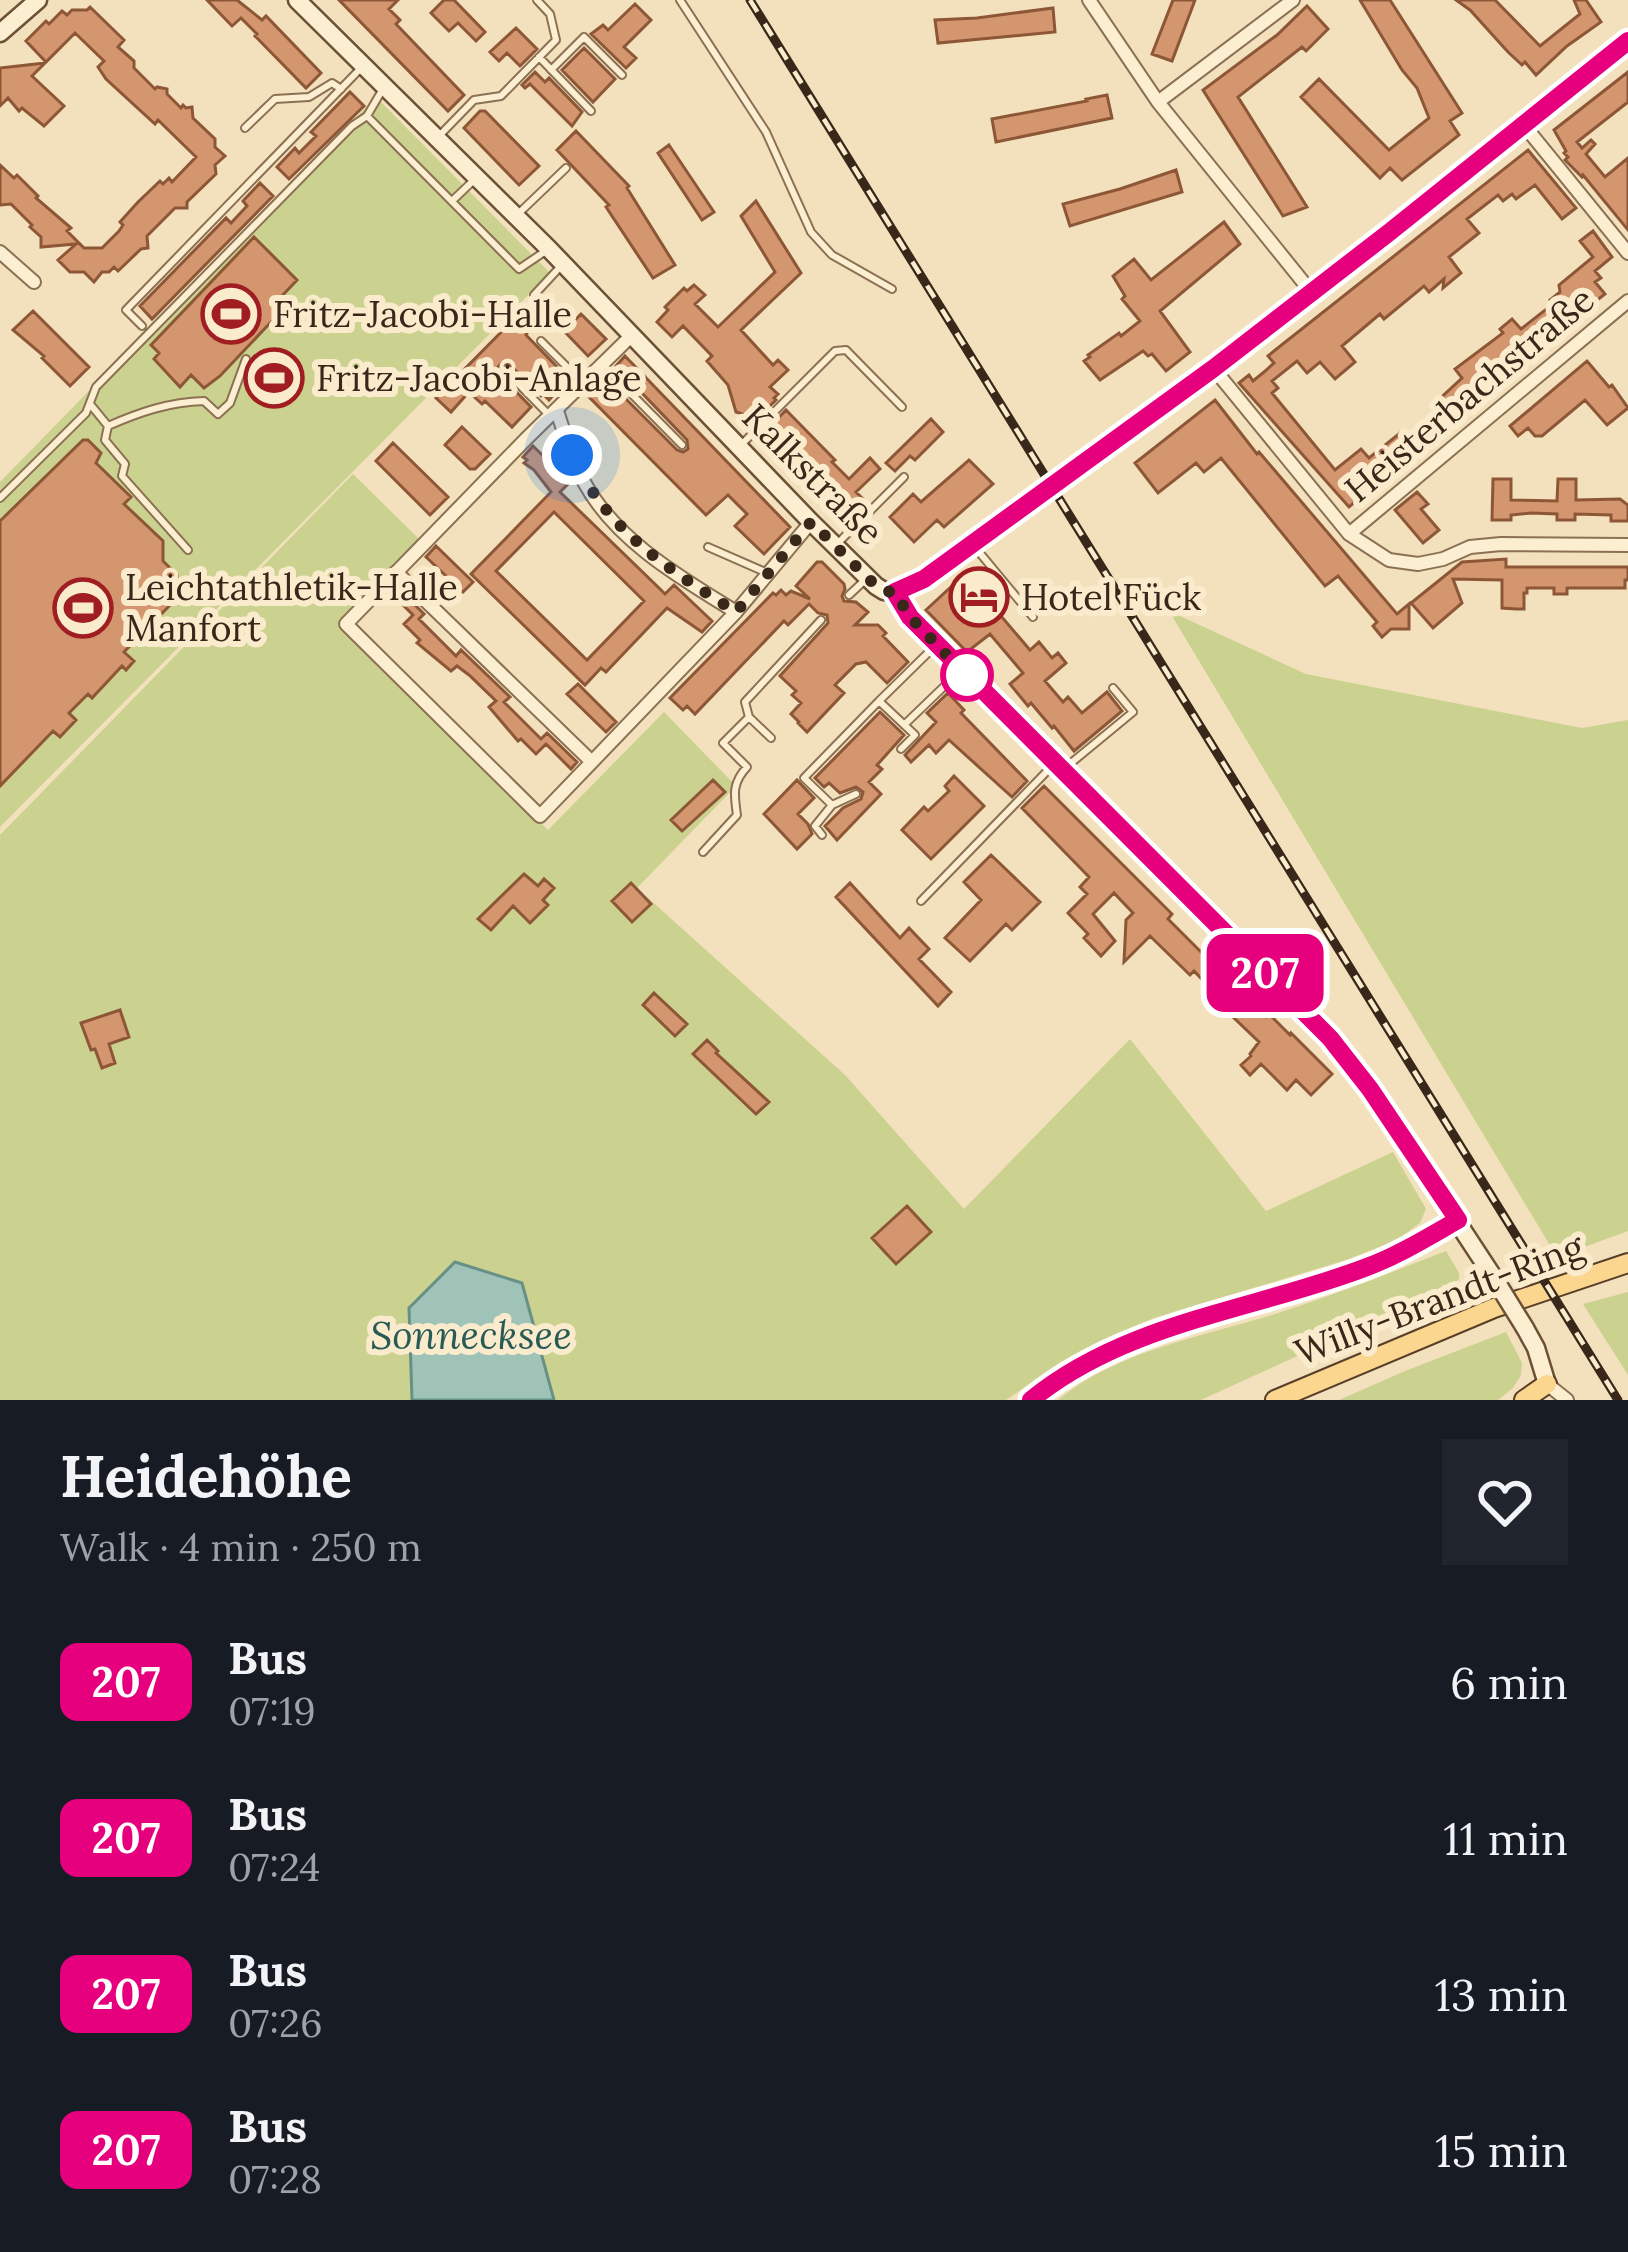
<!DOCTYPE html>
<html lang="en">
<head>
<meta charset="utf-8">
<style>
	:root { --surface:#171b24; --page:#20242c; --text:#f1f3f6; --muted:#9ea1a6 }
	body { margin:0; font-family:Lora,serif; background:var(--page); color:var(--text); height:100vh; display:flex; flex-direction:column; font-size:45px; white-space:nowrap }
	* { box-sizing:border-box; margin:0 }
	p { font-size:39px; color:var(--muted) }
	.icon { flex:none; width:66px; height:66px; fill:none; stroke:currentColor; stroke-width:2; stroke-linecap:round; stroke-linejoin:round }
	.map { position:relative; height:1400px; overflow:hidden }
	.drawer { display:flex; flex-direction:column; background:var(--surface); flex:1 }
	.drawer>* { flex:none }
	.badge { padding:0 24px; border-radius:18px; font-size:42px; line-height:78px }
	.you { position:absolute; width:60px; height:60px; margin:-30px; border:9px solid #fff; border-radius:50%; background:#1a73e8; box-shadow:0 0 0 18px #1a73e833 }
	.map>.badge { position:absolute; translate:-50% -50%; box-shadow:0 0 0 6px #fff }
	.round { display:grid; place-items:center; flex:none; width:126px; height:126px; border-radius:0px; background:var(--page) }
	.headline { display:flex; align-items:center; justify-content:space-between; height:204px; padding:0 60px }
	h1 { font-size:57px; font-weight:700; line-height:90px }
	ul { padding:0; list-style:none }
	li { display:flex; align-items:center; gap:36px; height:156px; padding:0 60px }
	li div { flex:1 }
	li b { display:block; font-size:45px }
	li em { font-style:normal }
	li .badge { min-width:132px; font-weight:700; text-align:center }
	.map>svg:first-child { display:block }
	.green { fill:#cbd18f }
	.water { fill:#a0c3b8; stroke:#679186; stroke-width:3 }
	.building { fill:#d4966e; stroke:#8d5737; stroke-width:3; fill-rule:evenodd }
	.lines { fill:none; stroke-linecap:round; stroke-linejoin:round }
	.lane-casing { stroke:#8b7054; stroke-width:10 }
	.street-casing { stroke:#8b7054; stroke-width:16 }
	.secondary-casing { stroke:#6d5137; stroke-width:21 }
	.primary-casing { stroke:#583e29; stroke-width:22 }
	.lane { stroke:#fceed0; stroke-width:6 }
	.street { stroke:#fceed0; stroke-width:12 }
	.secondary { stroke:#fceed0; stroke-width:16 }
	.primary { stroke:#fad68f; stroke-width:18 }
	.rail-casing { stroke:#39281a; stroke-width:9 }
	.rail { stroke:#f9ebcc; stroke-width:4.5; stroke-dasharray:14; stroke-linecap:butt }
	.secondary-bridge-casing { stroke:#6d5137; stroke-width:21; stroke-linecap:butt }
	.secondary-bridge { stroke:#fceed0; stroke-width:16 }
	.line-casing { stroke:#fff; stroke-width:27 }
	.line { stroke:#e6007e; stroke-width:18 }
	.walk { stroke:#39281a; stroke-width:12; stroke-dasharray:0 21.6 }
	.stop-dot { fill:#fff; stroke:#e6007e; stroke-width:6 }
	.labels { text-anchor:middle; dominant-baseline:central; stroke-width:12; stroke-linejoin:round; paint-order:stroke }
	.poi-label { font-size:36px; fill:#39281a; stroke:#f9ebcc; text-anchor:start }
	.street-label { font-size:36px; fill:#39281a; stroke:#f9ebcc }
	.water-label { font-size:39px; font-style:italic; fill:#285a56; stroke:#f9ebcc }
</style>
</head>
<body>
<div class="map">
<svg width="1628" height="1400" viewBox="0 0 1628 1400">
	<rect width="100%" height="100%" fill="#f2e1bc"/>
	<path class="green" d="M376,97L550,273L0,827V482Z
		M353,474L419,539L338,625L548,830L664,712L736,786L637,888L845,1075L964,1209L1130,1039L1266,1211L1393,1152L1426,1209L1420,1223L1395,1241L1346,1260L1154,1318L1102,1340L1061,1362L1006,1400H554L522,1283L410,1308L412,1400H0V835Z
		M1169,611L1306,674L1582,728L1628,720V1231L1557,1257Z
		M1446,1251L1459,1273V1279L1439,1296L1361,1327L1201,1400H1058C1117,1351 1200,1337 1272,1315C1331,1296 1388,1274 1446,1251Z
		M1628,1292V1375L1583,1304Z
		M1506,1332L1522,1363L1521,1375L1513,1388L1498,1400H1339L1405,1371Z"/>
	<path class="water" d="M455,1262L522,1283L554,1400H412L409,1308Z"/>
	<path class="building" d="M207,0H237L262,20L266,16L321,73L306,88L255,36L257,34L241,18L232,26Z
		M339,0H398L389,9L400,20L396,24L464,95L448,111Z
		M444,0H454L485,32L476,41L458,23L449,31L431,13Z
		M1173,0H1195L1172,61L1152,54Z
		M1360,0H1390L1462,113L1450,121L1459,135L1402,180L1390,168L1380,178L1301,97L1319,79L1389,150L1429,118L1417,88L1402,70Z
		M1456,0H1495L1540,46L1580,14L1574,0H1586L1601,22L1567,46L1536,75L1525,62L1522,65L1508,52L1470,10Z
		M635,4L651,20L624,47L636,58L626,68L591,34L603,25L608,30Z
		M1307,6L1328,29L1306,51L1302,47L1238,97L1307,207L1283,216L1203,90L1277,35Z
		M90,7L124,40L118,47L134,61V68L155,89L157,87L167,89V94L181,108L183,105L186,108L192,107L193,118L215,139V147L225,156L215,165L216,174L187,202V208H175L147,236L148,248L141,249L118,271L114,267L109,272H102L94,282L84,272H70L58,260L76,244L41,247V237L30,227L32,225L11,204L0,205V165L14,178L17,175L38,196L36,198L71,228L67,231L84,248H102L119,231L123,225L120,222L138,202L160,181L163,184L169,178L172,182L196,157L158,120L155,124L106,79L98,67L104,61L75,33L46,62L26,41L46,21L49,24L62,11L67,15L72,10H87Z
		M1053,8L1055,32L938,43L935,20L977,18Z
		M516,28L537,49L520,66L507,53L499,61L490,52Z
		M584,48L615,79L593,102L562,70Z
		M45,63L32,76L64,106L44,126L22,108L19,111L8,98L0,106V68Z
		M535,72L545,82L549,78L582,112L572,126L530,84L525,88L522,85Z
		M1628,72V102L1577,142L1582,148L1591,140L1595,144L1586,154L1605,177L1628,158V230L1583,175L1582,177L1565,160L1568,157L1564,153L1566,151L1554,130Z
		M350,92L364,106L289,179L277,167L295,148L299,153L316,136L311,132Z
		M1107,95L1112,118L996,142L992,119L1087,101L1086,99Z
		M480,111H485L539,166L519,185L464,128Z
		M576,131L629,186L627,188L675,265L653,278L606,207L609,205L557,150Z
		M669,145L714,212L702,220L658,153Z
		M1528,150L1576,208L1562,219L1535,185L1516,199L1512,194L1503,201L1498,195L1467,219L1479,233L1449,257L1461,273L1443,288L1444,279L1429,292L1424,286L1384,319L1380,314L1342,346L1355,362L1335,379L1320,362L1307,373L1297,361L1272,381L1278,388L1272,393L1335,470L1361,449L1369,458L1400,433L1415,451L1349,507L1239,383L1249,375L1253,381L1264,372L1274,363L1268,356L1274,351Z
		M1176,170L1182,192L1070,226L1063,204L1120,189Z
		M260,183L273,196L152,319L140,306L226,218L231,223L247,206L243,201Z
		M756,201L801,273L741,330L773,365L778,360L788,370L770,387L778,394L774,398L776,400L752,423L743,414L736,412L728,385L707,361L712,356L683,326L672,337L657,322L668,310L665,307L684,288L687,291L694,285L705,295L695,304L718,327L775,272L741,216Z
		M1224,222L1240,244L1160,311L1190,352L1166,371L1152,354L1148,356L1143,351L1100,380L1084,361L1090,357L1088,355L1119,333L1121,336L1140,321L1122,299L1125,296L1113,276L1134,259L1151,280Z
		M1593,231L1612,257L1595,271L1601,278L1595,282L1605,294L1587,308L1584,305L1436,431L1428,420L1438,412L1433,405L1462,378L1455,369L1503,333L1500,329L1512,319L1521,329L1553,304L1550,300L1560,292L1559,285L1593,257L1580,241Z
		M254,237L297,280L281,297L291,306L270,323L220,376L204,388L191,375L180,387L154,359L159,353L151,345Z
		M33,311L89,367L70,386L42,358L44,356L13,330Z
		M522,311L532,323L526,335L568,378L549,400L543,394L541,396L509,364L502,363L498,367L499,374L531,407L512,427L485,401L482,404L469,392L451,412L436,398Z
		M581,314L606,339L588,356L564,331Z
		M625,356L790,527L764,554L735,526L747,514L728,495L706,515L587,395L596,386L601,390L609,382L677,450L683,452L688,449L687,440L616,366Z
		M1587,361L1609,387L1612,385L1628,408L1607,425L1585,400L1542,436H1535L1528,428L1518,436L1510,426Z
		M1215,400L1257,454L1259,452L1397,614L1409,604V629H1391L1382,637L1373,626L1377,622L1338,576L1325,586L1221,458L1204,472L1196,463L1158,493L1135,463Z
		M786,410L835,460L832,462L849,479L870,458L880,469L856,492L863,499L860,501L864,506L849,522L763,434Z
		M931,419L943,432L915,460L910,456L895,471L886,463Z
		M462,427L490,454L475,469H470L445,445Z
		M83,440H88L101,453L96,463L131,497L124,504L163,541V561L177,575L178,597L124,652L134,661L126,670L122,666L92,698L88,694L69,713L76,720L60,737L53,731L0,786V521Z
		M393,443L448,497L430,515L376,461Z
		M533,446L570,482L560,492L658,587L665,594L674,585L712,621L702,632L667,608L606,672L601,668L585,685L471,574L551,492L534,470L524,463L527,460L523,457ZM554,512L644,601L587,660L496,571Z
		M969,460L993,484L944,527L937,520L914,542L890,517L913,494L921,502Z
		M1493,479H1511V500L1557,501L1558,479H1576V500L1620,499L1628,505V521H1611V515L1575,514V520H1557V514L1531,513L1511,515V520H1492Z
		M1417,492L1428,504L1421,509L1439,530L1423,543L1395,510Z
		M436,546L473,582L463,592L426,557Z
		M1506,559V567H1628V580H1625V588H1567V594H1554V588H1527V593H1524V609H1516L1502,608V580L1453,579L1462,603L1433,628L1411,603L1462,562Z
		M817,562H822L844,584L845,589L842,596L844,601L856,602L868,612L855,625H878L886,633L883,636L908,662L887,683L866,662L856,664L835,685L844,693L807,732L798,723L799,722L791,714L801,703L792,695L796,691L780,676L828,623L827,615L818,613L809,604L788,625L784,621L695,714L687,706L683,710L670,698L773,593L776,595L781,590L786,595L791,591L810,599L796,586Z
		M970,580L978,590L987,582L991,587L995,583L1007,598L995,609L1030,650L1039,642L1052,658L1058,653L1066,663L1045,681L1063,702L1068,697L1082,713L1107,692L1122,711L1074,751L1054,726L1052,728L1031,703L1028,706L1010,684L1023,673L990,634L967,652L926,610L954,584L959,589Z
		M397,587L424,614L419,619L456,656L461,650L510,697L504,702L541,739L547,733L577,762L571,769L546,744L536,754L521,739L518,741L489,707L496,701L469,675L457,666L451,671L417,643L420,640L404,624L413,615L391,593Z
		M578,684L616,722L606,732L567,694Z
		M948,693L964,710L961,713L1027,781L1012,797L949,740L936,753L929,745L911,762L905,755L936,722L927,713Z
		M880,712L904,735L877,765L882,769L869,782L881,794L837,840L825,826L843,808L861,799L863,792L856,787L840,793L829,783L824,787L815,778Z
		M954,776L984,806L931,859L902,830L924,807L928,811L949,791L945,786Z
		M713,780L725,792L682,831L671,820Z
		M797,780L814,798L798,814L808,824L812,834L797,849L764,814Z
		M1044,786L1172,914L1168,919L1266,1017L1269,1014L1290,1035L1291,1033L1332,1074L1311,1095L1296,1080L1287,1090L1261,1064L1250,1075L1241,1065L1251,1056L1250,1054L1259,1042L1209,994L1213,991L1194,971L1190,975L1150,936L1124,962L1126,920L1133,913L1114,893L1093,914L1115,941L1101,956L1084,938L1088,934L1068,913L1087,894L1080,887L1089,877L1022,808Z
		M991,855L1040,902L1012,930L1006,924L970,961L945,938L981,900L964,882Z
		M524,874L538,886L544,879L554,888L543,900L548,905L530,923L513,906L491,930L478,919Z
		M631,883L651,904L632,922L612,901Z
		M850,883L900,938L909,928L929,949L919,959L951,992L938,1006L836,897Z
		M654,993L687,1024L675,1036L643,1005Z
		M120,1010L129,1037L109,1044L115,1063L102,1068L95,1049L91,1050L81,1023Z
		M707,1040L718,1051L716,1053L769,1102L756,1114L693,1054Z
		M907,1206L931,1232L896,1264L872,1238Z"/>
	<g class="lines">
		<g class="lane-casing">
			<path id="lane" d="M680,0L766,132L811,232L832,255L892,289
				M539,57L591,111
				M551,70L584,37L622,75
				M367,116L519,269L547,250
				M245,128L275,99L309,97L332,83L341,89
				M439,136L474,100L501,96L556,40L550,14L537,0
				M452,201L475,179
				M518,214L566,168
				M552,312L534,295L561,266
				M142,326L126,310L362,67
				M541,341L581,381
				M603,365L682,445
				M505,370L549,415
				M90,404L108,426C140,412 169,402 204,401L218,414L230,403L246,359
				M108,426L105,440L125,464L122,476L188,550
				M742,444L835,351L846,350L902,407
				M0,498L86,413L96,387L352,126L367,116L384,87
				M838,543L904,477
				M974,546L1033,617
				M708,547L765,572
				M849,595L864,581
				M749,717L745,702L821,620
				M904,725L958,673
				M901,749L915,735L879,701L934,647
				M1065,768L1133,712L1113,688
				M832,805L856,794
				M822,835L815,826L832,805L804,778L879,701
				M703,852L737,815C734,794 732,783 747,767L723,743L749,717L771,738
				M921,901L1052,766"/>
		</g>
		<g class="street-casing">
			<path id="street" d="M1089,0L1158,102L1312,293
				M1158,102L1293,0
				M1523,124L1628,253
				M0,252L34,282
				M632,335L526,439L346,624L540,816L736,612L811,522
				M1214,369L1349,534L1389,560L1418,564L1443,559L1470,547L1501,544L1628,545
				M557,411C565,435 572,460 584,482C616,541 681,578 736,612
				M1349,534L1628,301
				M396,572L592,762
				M1547,1384L1567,1400"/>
		</g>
		<g class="secondary-casing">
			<path id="secondary" d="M297,0L549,249L811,522L876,586L884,591L895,592L910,617L1330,1038L1370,1089L1494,1278
				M0,33L38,0
				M1102,449L1312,293L1628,41
				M895,592L924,579L1014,512
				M1525,1328L1536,1348L1547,1384"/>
		</g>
		<g class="primary-casing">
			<path id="primary" d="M1031,1400C1125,1322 1256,1310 1367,1267C1399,1255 1428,1237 1458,1220
				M1275,1400L1494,1308L1628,1263
				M1524,1400L1547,1384"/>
		</g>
		<use href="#lane" class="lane"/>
		<use href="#street" class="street"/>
		<use href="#secondary" class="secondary"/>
		<use href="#primary" class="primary"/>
		<g class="rail-casing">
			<path id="rail" d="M750,0L1618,1400"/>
		</g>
		<use href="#rail" class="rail"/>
		<g class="secondary-bridge-casing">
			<path id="secondary-bridge" d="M1014,512L1102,449
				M1494,1278L1525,1328"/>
		</g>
		<use href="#secondary-bridge" class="secondary-bridge"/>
	</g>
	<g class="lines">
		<g class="line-casing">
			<path id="line" d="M1031,1400C1126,1322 1255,1310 1367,1267C1399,1255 1428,1237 1458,1220L1370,1089L1330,1038L910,617L895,592L924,579L1214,368L1391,231L1628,41"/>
		</g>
		<use href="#line" class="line"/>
		<path class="walk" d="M572,455C607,531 667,568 736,612L811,522L876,586L884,591L895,592L910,617L968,677L967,675"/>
	</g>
	<defs>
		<g id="stadium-ring" transform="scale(3)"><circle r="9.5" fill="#f9ebcc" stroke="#a01e22" stroke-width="1.5"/><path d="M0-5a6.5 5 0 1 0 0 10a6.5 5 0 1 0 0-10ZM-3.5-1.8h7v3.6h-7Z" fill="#a01e22"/></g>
		<g id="hotel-ring" transform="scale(3)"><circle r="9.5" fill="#f9ebcc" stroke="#a01e22" stroke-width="1.5"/><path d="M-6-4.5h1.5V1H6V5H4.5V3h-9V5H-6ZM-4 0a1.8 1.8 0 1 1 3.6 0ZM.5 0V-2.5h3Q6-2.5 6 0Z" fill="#a01e22"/></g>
	</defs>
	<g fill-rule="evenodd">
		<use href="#stadium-ring" x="231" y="314"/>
		<use href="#stadium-ring" x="274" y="378"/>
		<use href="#hotel-ring" x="979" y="597"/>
		<use href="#stadium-ring" x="83" y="608"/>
	</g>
	<circle class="stop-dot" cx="967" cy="675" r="24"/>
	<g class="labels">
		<g class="poi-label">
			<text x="273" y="314">Fritz-Jacobi-Halle</text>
			<text x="316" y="378">Fritz-Jacobi-Anlage</text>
			<text x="125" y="587">Leichtathletik-Halle<tspan x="125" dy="41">Manfort</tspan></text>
			<text x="1021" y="597">Hotel Fück</text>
		</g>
		<g class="street-label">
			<text transform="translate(1469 394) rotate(-40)">Heisterbachstraße</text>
			<text transform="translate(813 474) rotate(45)">Kalkstraße</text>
			<text transform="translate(1439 1299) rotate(-21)">Willy-Brandt-Ring</text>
		</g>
		<g class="water-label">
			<text x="471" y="1335">Sonnecksee</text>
		</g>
	</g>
</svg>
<div class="you" style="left:572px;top:455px"></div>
<b class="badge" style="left:1265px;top:973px;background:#e6007e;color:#fff">207</b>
</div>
<section class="drawer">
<div class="headline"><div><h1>Heidehöhe</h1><p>Walk · 4 min · 250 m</p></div><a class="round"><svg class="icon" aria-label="heart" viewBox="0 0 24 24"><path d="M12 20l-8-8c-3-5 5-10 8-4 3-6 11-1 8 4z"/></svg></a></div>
<ul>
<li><span class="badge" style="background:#e6007e;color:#fff">207</span><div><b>Bus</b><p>07:19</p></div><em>6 min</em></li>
<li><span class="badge" style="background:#e6007e;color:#fff">207</span><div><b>Bus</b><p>07:24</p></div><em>11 min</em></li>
<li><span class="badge" style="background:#e6007e;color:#fff">207</span><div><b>Bus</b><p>07:26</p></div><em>13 min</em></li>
<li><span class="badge" style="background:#e6007e;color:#fff">207</span><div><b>Bus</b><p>07:28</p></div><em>15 min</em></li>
</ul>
</section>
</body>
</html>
